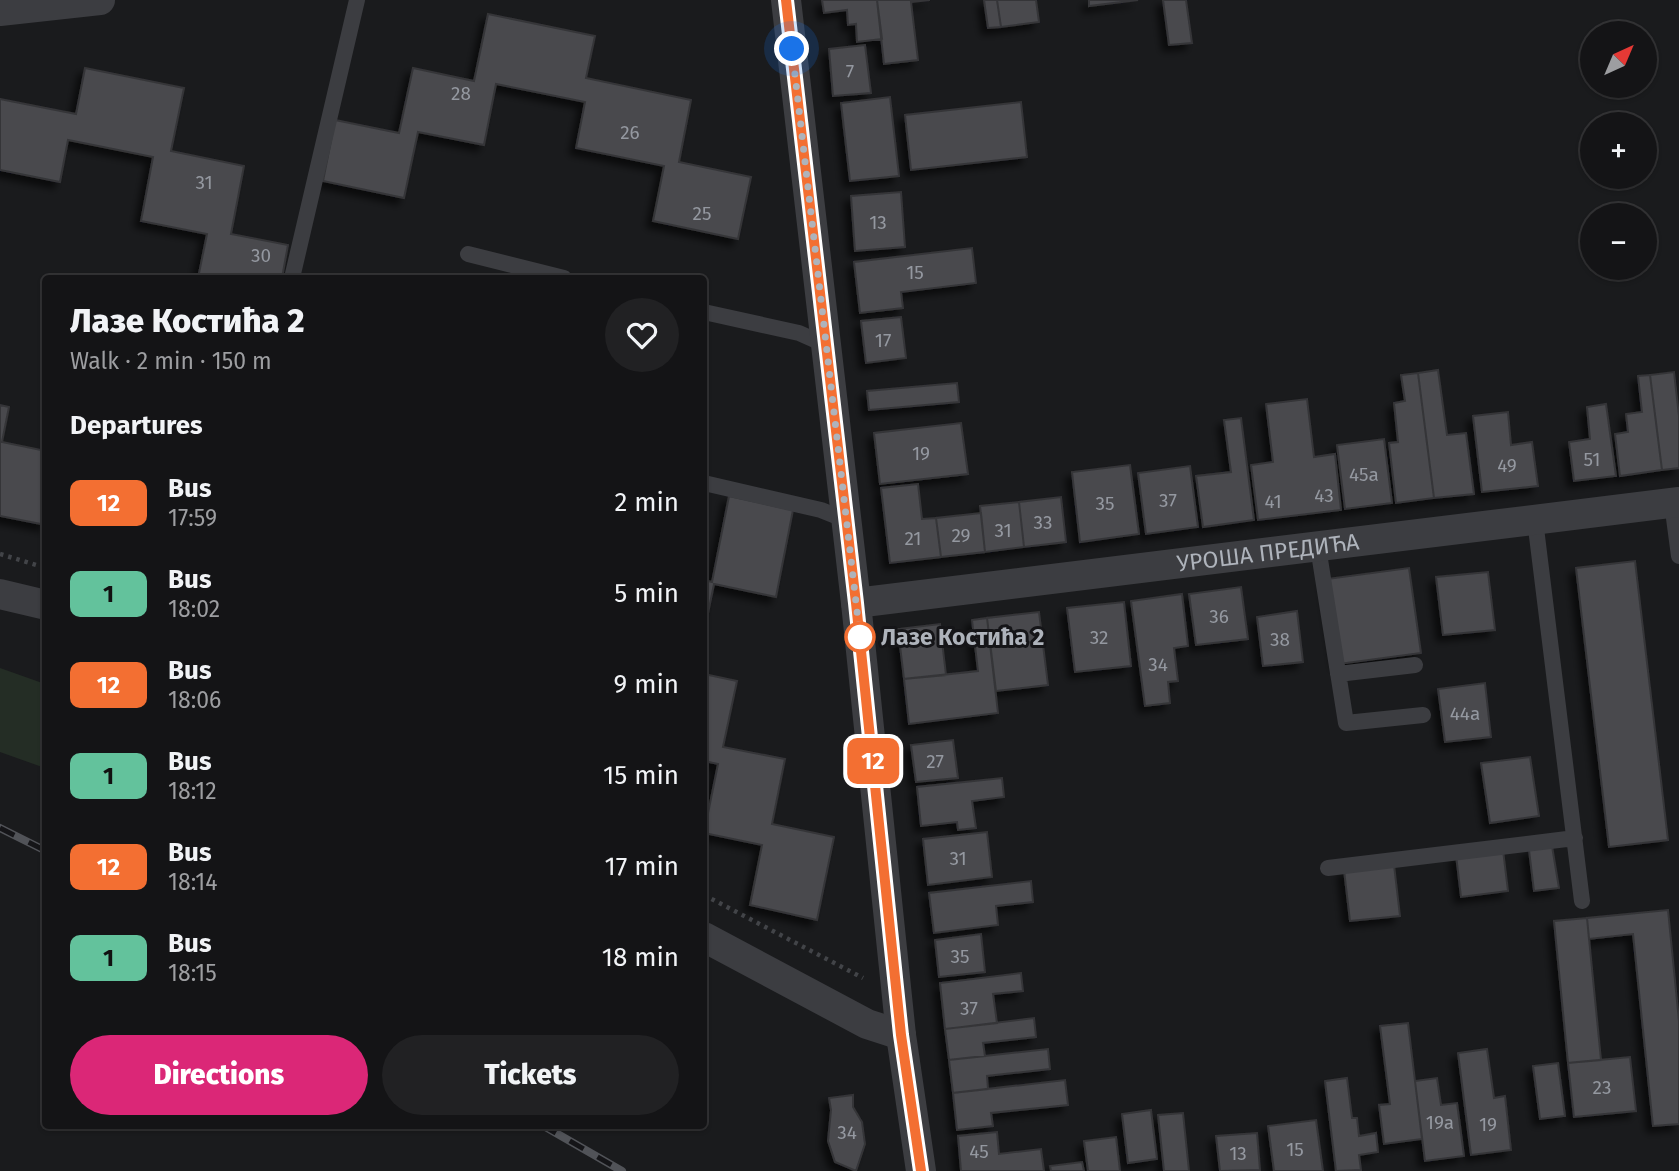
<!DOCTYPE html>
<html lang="en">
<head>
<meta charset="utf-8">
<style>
	:root { --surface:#141416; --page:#212123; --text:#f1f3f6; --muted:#9d9ea1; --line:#333335; --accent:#db2777 }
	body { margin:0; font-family:"Fira Sans",sans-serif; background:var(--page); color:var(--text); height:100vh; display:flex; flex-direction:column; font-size:26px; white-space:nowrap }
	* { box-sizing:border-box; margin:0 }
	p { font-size:23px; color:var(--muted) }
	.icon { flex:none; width:38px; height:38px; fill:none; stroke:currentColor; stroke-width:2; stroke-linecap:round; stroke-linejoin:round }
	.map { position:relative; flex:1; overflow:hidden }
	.drawer { position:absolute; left:42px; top:275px; width:665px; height:854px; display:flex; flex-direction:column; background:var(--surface); border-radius:7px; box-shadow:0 2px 5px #0004,0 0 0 2px var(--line) }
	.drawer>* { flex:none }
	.badge { padding:0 14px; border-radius:10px; font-size:24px; line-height:46px }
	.needle { width:46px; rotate:44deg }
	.tools { position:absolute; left:1580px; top:21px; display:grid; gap:14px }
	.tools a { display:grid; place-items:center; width:77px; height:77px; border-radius:50%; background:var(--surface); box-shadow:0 2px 5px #0004,0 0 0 2px var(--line); font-size:35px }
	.you { position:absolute; width:35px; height:35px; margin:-18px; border:5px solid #fff; border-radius:50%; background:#1a73e8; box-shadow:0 0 0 10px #1a73e833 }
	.map>.badge { position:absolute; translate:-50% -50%; box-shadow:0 0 0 4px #fff }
	h2 { padding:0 28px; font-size:26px; line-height:63px }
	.round { display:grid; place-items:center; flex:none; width:74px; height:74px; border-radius:37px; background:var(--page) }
	.headline { display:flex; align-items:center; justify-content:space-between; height:119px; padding:0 28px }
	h1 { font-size:33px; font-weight:800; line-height:52px }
	.button { display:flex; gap:14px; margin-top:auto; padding:14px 28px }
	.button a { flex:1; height:80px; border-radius:42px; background:var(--accent); color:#fff; font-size:28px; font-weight:800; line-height:80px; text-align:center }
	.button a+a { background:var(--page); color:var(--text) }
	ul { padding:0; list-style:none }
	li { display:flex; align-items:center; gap:21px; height:91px; padding:0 28px }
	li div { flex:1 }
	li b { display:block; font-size:26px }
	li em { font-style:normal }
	li .badge { min-width:77px; font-weight:700; text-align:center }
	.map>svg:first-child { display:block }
	.green { fill:#242d25 }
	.building { fill:#48494d; stroke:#353538; stroke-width:2; filter:url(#shadow) }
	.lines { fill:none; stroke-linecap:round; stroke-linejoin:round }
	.path { stroke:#424448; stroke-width:4.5; stroke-dasharray:3.5 5; stroke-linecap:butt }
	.service { stroke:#3c3d41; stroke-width:16 }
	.minor { stroke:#3c3d41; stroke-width:30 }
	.rail-casing { stroke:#515358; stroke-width:8 }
	.rail { stroke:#151518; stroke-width:5; stroke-dasharray:16; stroke-linecap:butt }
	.line-casing { stroke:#fff; stroke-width:16 }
	.line { stroke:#f36f32; stroke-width:10 }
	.walk { stroke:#aeb3bb; stroke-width:7; stroke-dasharray:0 12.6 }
	.stop-dot { fill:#fff; stroke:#f36f32; stroke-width:3.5 }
	.labels { text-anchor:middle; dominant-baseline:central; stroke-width:6; stroke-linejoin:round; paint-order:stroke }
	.number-label { font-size:19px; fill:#9498a0 }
	.street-label { font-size:23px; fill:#aeb3bb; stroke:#151518 }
	.stop-label { font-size:23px; font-weight:bold; fill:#aeb3bb; stroke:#151518; text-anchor:start }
</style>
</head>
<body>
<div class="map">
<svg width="1679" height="1171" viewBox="0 0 1679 1171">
	<defs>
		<filter id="shadow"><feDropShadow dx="-6" dy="6" stdDeviation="3.5" flood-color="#0009"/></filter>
	</defs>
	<rect width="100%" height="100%" fill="#1a1b1d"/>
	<path class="green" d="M0,668L45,684V768L0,752Z"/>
	<path class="building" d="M822,0H877L882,39L857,42L856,24L848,25L847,10L824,13Z
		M877,0H930L911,2L918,60L884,64Z
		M984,0H997L1001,27L988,28Z
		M997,0H1036L1039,22L1001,27Z
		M1089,0H1138L1089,6Z
		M1163,0H1186L1192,43L1169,45Z
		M488,14L595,36L586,78L691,100L679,162L751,177L738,239L653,221L664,166L576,148L585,102L496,84L484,145L418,132L404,198L323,181L335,120L399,133L413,68L474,81Z
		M865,45L871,93L833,96L829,49Z
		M85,68L184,88L171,151L244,166L231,234L288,245L282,278H198L207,234L141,221L153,157L68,140L60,182L0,170V99L76,114Z
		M890,97L899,176L850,181L841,103Z
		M1021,102L1027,157L911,170L905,115Z
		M901,192L905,247L855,251L851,196Z
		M972,248L976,283L901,292L903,308L860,313L854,262Z
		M901,317L906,358L866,363L861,321Z
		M1438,370L1447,435L1466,433L1474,494L1434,498L1418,373Z
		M1674,372L1679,416V468L1662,470L1650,375Z
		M1418,373L1434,498L1396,503L1389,443L1398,442L1394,403L1405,401L1401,375Z
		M1650,375L1662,470L1620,476L1615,434L1628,432L1626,414L1642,412L1638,376Z
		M957,383L959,402L869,410L867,391Z
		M1307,399L1314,457L1335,454L1341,510L1258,520L1251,465L1273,462L1266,404Z
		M1606,404L1616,476L1574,481L1569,442L1590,439L1587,407Z
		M0,405L9,407L2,442L46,451V525L0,516Z
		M1508,412L1511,445L1532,442L1538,486L1482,492L1473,416Z
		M1241,418L1254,520L1203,527L1196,476L1231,472L1224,420Z
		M961,423L968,474L880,484L874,433Z
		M1384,439L1392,503L1345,509L1337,445Z
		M1130,465L1139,534L1080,542L1072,472Z
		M1190,466L1198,527L1146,534L1138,473Z
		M918,484L922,519L936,518L941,557L890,563L881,488Z
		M729,496L793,510L776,597L714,584L704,633V580L712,582Z
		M1061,497L1066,542L1024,547L1019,502Z
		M1019,502L1024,547L985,552L980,506Z
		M981,513L985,552L941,557L936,518Z
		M1635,561L1668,840L1609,847L1576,568Z
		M1409,568L1421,653L1339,664L1327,579Z
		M1488,572L1495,630L1443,635L1436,577Z
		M1241,587L1248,639L1196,645L1189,594Z
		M1182,594L1188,646L1174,648L1178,681L1168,682L1170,703L1145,706L1131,601Z
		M1124,602L1131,666L1075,672L1067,608Z
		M1297,611L1303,662L1263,666L1257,617Z
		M1039,612L1048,685L996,691L987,618Z
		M987,618L998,713L909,724L904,679L978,671L972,620Z
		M940,624L946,675L904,679L898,629Z
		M704,674L737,681L723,747L785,759L772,824L834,837L817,920L750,905L762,845L704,833L718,764L704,761Z
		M1485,683L1491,737L1445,742L1438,689Z
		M953,740L958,778L916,782L911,745Z
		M1530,757L1539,816L1490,823L1481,763Z
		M1002,778L1004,797L972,801L976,828L958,830L957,822L921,826L917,787Z
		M987,832L992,877L928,885L923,839Z
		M1552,846L1559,888L1534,891L1529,850Z
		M1503,850L1508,891L1461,897L1456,855Z
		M1394,865L1400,916L1350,921L1344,870Z
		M1031,881L1033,902L996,906L998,925L934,933L929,893Z
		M1668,910L1679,1021V1124L1653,1126L1633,934L1589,939L1587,918Z
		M1587,918L1601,1060L1568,1063L1554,921Z
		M981,934L985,972L939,977L935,940Z
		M1021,973L1023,991L993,994L997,1023L945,1029L940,983Z
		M1034,1018L1036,1037L983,1043L985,1056L949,1060L945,1029Z
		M1408,1023L1422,1139L1384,1144L1379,1105L1390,1104L1380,1026Z
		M1048,1049L1050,1069L987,1076L988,1089L953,1093L949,1060Z
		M1487,1049L1494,1098L1505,1096L1511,1150L1471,1155L1458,1053Z
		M1630,1057L1636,1111L1574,1117L1568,1063Z
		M1558,1063L1565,1116L1540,1119L1533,1066Z
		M1347,1078L1352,1118H1357L1359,1136L1376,1133L1378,1152L1359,1155L1361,1170L1336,1171L1325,1081Z
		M1437,1078L1441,1105L1457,1103L1464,1156L1425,1161L1415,1081Z
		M1065,1080L1068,1105L991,1113L993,1126L957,1130L953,1093Z
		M853,1095V1107L862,1122L865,1144L856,1171L835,1162L828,1141L831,1110L829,1098Z
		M1151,1110L1157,1159L1128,1163L1122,1114Z
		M1183,1113L1189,1171H1164L1158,1115Z
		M1316,1120L1323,1171H1274L1268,1126Z
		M997,1132L999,1154L1041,1149L1044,1171H961L958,1136Z
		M1257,1133L1260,1170L1220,1171L1216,1136Z
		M1116,1137L1120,1171H1088L1084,1141Z
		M1082,1162L1084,1171H1051L1050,1166Z"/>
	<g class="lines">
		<path class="path" d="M0,554L46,568
			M704,895L863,978"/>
		<path class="service" d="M468,254L564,278
			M292,278L357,0
			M704,312L799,333L826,345
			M704,483L821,510L846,520
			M1672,503L1679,556
			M1535,520L1582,901
			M1318,547L1346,723L1423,715
			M1338,674L1415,665
			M1328,868L1575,838"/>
		<g class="minor">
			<path d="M786,0L856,603L901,1035L921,1171"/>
			<path d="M0,11L100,0"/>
			<path d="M0,594L46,605"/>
			<path id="s1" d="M856,603L1679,502"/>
			<path d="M704,937L867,1024L901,1035"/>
		</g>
		<g class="rail-casing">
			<path id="rail" d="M0,828L46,851
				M542,1125L622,1171"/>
		</g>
		<use href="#rail" class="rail"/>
	</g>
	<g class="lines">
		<g class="line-casing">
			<path id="line" d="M786,0L856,603L901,1035L921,1171"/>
		</g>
		<use href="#line" class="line"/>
		<path class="walk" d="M792,49L860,637"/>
	</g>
	<circle class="stop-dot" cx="860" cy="637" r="14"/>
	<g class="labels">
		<g class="number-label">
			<text x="850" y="71">7</text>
			<text x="461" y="93">28</text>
			<text x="630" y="132">26</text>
			<text x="204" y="182">31</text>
			<text x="702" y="213">25</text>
			<text x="878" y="222">13</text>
			<text x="261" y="255">30</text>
			<text x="915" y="272">15</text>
			<text x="883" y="340">17</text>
			<text x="921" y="453">19</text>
			<text x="1592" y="459">51</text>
			<text x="1507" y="465">49</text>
			<text x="1364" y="474">45a</text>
			<text x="1324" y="495">43</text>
			<text x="1168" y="500">37</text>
			<text x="1273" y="501">41</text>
			<text x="1105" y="503">35</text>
			<text x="1043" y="522">33</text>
			<text x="1003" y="530">31</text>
			<text x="961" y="535">29</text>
			<text x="913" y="538">21</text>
			<text x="1219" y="616">36</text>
			<text x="1099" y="637">32</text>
			<text x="1280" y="639">38</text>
			<text x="1158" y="664">34</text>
			<text x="1465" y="713">44a</text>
			<text x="935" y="761">27</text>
			<text x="958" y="858">31</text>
			<text x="960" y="956">35</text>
			<text x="969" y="1008">37</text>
			<text x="1602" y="1087">23</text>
			<text x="1440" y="1122">19a</text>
			<text x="1488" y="1124">19</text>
			<text x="847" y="1132">34</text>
			<text x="1295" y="1149">15</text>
			<text x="979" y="1151">45</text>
			<text x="1238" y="1153">13</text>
		</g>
		<g class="street-label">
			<text stroke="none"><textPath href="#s1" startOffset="415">УРОША ПРЕДИЋА</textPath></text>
		</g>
		<g class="stop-label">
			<text x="881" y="637">Лазе Костића 2</text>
		</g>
	</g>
</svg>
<div class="tools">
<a><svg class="needle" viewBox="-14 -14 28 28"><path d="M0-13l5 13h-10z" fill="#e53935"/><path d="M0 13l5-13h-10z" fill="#9d9ea1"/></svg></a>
<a>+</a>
<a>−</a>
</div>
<div class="you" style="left:792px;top:49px"></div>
<b class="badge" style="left:873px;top:761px;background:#f36f32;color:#fff">12</b>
<section class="drawer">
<div class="headline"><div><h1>Лазе Костића 2</h1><p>Walk · 2 min · 150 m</p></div><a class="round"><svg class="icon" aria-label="heart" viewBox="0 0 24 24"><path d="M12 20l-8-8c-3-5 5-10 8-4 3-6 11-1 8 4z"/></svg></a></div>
<h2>Departures</h2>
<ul>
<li><span class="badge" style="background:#f36f32;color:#fff">12</span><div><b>Bus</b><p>17:59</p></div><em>2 min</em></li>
<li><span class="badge" style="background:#63c29c;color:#111">1</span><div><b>Bus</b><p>18:02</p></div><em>5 min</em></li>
<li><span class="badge" style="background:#f36f32;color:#fff">12</span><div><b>Bus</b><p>18:06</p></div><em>9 min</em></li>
<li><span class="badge" style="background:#63c29c;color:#111">1</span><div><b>Bus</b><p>18:12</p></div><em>15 min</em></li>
<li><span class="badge" style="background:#f36f32;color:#fff">12</span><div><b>Bus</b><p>18:14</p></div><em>17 min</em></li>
<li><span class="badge" style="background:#63c29c;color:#111">1</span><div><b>Bus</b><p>18:15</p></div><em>18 min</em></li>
</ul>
<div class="button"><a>Directions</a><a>Tickets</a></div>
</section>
</div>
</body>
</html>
